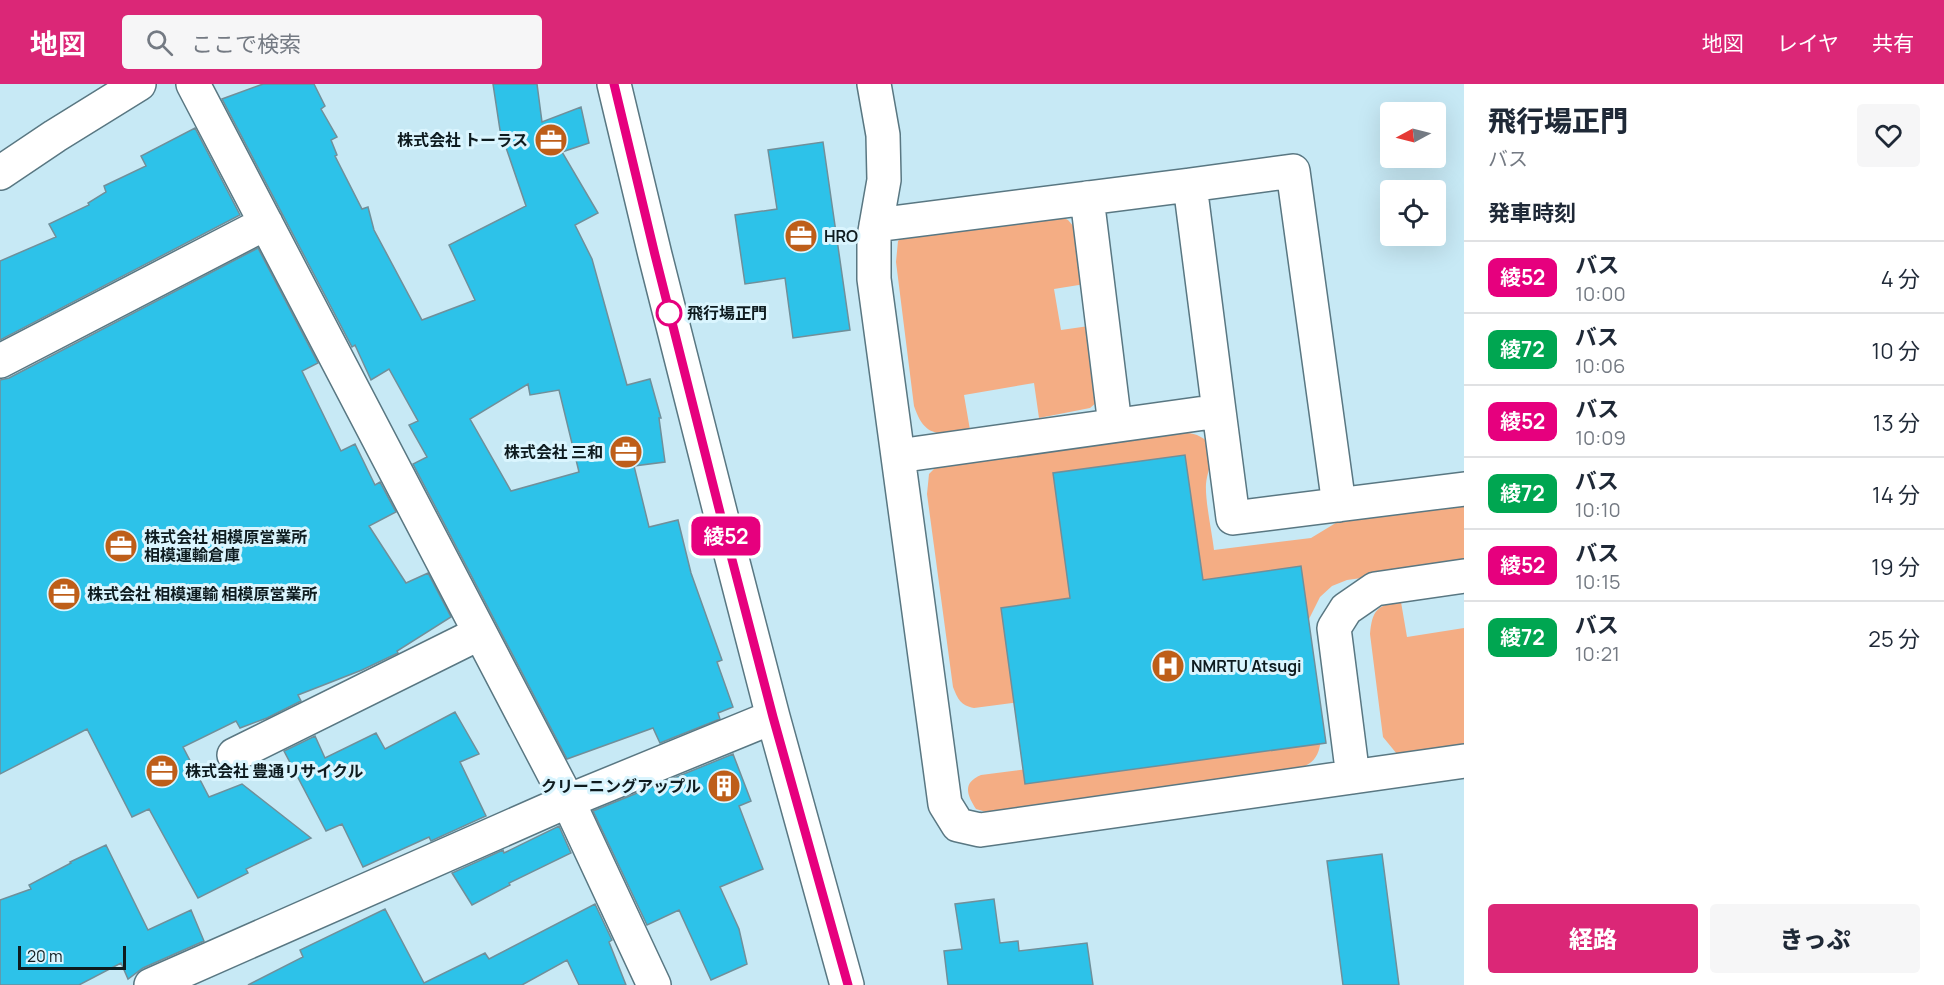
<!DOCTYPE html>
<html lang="ja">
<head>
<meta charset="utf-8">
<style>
	:root { --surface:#fff; --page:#f6f6f7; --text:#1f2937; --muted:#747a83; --line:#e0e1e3; --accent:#db2777 }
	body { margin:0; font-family:Manrope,"Noto Sans JP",sans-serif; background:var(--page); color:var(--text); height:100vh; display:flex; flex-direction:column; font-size:22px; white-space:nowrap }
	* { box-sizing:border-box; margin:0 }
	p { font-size:20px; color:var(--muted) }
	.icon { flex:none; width:33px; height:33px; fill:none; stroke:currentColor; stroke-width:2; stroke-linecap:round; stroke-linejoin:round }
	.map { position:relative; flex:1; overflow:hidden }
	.side { display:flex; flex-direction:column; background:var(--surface); width:480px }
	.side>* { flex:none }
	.badge { padding:0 12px; border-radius:9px; font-size:21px; line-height:39px }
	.needle { width:39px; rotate:263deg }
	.buttons { position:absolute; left:1380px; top:18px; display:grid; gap:12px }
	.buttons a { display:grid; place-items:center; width:66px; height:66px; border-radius:6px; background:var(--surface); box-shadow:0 6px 24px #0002; font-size:30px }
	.scale { position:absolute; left:18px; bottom:15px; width:108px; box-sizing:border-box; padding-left:6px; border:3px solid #0e1b1f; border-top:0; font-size:16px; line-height:21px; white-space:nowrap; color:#0e1b1f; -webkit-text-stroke:4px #daf5fe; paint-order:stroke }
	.map>.badge { position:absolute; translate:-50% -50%; box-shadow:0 0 0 3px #fff }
	h2 { padding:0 24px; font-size:22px; line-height:54px }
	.round { display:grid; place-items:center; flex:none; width:63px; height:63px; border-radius:6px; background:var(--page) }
	.headline { display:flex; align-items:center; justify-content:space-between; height:102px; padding:0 24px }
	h1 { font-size:28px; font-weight:800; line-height:45px }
	.button { display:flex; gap:12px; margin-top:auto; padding:12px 24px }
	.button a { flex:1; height:69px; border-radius:6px; background:var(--accent); color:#fff; font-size:24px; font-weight:800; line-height:69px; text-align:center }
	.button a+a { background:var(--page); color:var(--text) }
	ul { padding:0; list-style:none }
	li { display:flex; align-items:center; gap:18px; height:72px; padding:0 24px; border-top:2px solid var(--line) }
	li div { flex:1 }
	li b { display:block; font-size:22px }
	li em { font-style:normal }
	li .badge { min-width:66px; font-weight:700; text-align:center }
	header { display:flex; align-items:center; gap:36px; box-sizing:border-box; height:84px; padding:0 30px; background:var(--accent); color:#fff }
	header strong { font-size:28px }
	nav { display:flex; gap:33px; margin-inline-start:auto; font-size:21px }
	.search { width:420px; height:54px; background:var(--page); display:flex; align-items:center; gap:15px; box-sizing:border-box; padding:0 21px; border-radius:6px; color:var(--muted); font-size:22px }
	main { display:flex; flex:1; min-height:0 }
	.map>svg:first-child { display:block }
	.green { fill:#f4ad84 }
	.building { fill:#2dc2e9; stroke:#708f9a; stroke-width:1.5; fill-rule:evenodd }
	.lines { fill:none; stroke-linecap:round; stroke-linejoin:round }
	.minor-casing { stroke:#597782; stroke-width:36 }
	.minor { stroke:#fff; stroke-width:33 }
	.line-casing { stroke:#fff; stroke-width:14 }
	.line { stroke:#e6007e; stroke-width:9 }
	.stop-dot { fill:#fff; stroke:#e6007e; stroke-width:3 }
	.labels { text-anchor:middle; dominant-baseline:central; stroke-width:6; stroke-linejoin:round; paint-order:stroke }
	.poi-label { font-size:16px; font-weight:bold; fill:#0e1b1f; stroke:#daf5fe; text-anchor:start }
	.stop-label { font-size:16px; font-weight:bold; fill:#0e1b1f; stroke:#daf5fe; text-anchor:start }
</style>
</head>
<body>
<header>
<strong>地図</strong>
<div class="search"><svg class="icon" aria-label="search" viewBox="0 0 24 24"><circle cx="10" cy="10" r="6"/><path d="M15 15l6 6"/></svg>ここで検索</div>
<nav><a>地図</a><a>レイヤ</a><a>共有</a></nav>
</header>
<main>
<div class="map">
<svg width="1464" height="901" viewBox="0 0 1464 901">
	<rect width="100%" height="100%" fill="#c7e9f5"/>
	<path class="green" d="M1058,131L1068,136L1075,144L1085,200L1054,205L1061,246L1089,242L1097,318L1090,324L1039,334L1034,299L964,311L970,346C940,351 925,355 914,322L896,178L898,157L905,151Z
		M1187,349C1195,349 1207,354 1210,363C1214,375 1207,388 1206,400C1205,417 1212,448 1214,466L1311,454L1339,437L1464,420V480L1347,496L1332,502L1320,513L1308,537L1321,655C1319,672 1314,680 1297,685L986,728L976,725C967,711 962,699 981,691L1036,684L1027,617L974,624C960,621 958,615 953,603L927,410L929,390L937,382L947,379Z
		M1401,518L1407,553L1464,544V665L1397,670L1383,653L1370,550C1372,527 1377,520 1401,518Z"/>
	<path class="building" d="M263,0H314L325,22L321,25L337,53L331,56L337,71L335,72L362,125L368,123L374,146L422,236L475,216L449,161L526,122L500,46L493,0H537L542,38L581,23L589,59L562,68L598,129L575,141L592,175L627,301L650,295L661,334H659L665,378L634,382L649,443L678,436L691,489L722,576L717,578L733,623L718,629L720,635L660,659L653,644L567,675L413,380L427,373L409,341L418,337L389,285L371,296L355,261L352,263L222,15ZM528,300L530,311L559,306L579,388L511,407L470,335Z
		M195,44L240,131L0,256V177L56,153L49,140L89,121L88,119L106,108L104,102L146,82L141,72Z
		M823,58L850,246L793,254L785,194L745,200L735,131L777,125L768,66Z
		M258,164L318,279L302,287L341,367L355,360L375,401L380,398L396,428L369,442L406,499L428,489L451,533L397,567L398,569L362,586L298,611L301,617L267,634L240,644L236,637L183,663L209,713L242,700L311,754L246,785L248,789L198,814L149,725L132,733L87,645L0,690V296L9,294Z
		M1185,371L1203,496L1301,482L1326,659L1025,700L1001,524L1070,514L1053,389Z
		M455,628L479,670L460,678L486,732L431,757L429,753L363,783L342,740L326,747L284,667L315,652L325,674L376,649L385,665Z
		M733,670L751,717L739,722L763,785L720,803L739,845L747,880L711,896L679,826L647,841L593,727Z
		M559,742L571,769L509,799L510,801L472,821L452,789L503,766L504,769Z
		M106,761L148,846L191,826L204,857L143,884L128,895L121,879L79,901H0V816L31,805L29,801L71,779L70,778Z
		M1382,770L1399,901H1343L1327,777Z
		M994,815L1000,859L1018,857L1019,867L1087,859L1093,901H948L944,867L962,865L955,820Z
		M595,820L612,856L609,858L626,901H579L567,876L522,901H248L303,873L300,866L385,825L424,899L485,869L489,875Z"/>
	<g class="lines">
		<g class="minor-casing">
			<path id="minor" d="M193,0L568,717L654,901
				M614,0L655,171L729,463L773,633L847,901
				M874,0L883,51L884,96L874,153V195L945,720L958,741L980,746L1464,677
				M0,89L55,52L139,0
				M1087,114L1115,341
				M876,141L1190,101
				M0,277L266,139
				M1219,327L1190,101L1293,87L1339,421
				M898,372L1219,327L1233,434L1464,405
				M234,671L480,549
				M1353,693L1334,544L1346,525L1375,505L1464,492
				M151,901L568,717L773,633"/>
		</g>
		<use href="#minor" class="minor"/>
	</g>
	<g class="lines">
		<g class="line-casing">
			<path id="line" d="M614,0L655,171L729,464L773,633L848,901"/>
		</g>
		<use href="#line" class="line"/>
	</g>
	<defs>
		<g id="office-disc" transform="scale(1.725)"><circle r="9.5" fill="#be5e19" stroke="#daf5fe"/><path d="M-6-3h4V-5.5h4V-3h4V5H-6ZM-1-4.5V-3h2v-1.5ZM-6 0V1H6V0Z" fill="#fff"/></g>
		<g id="hospital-disc" transform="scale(1.725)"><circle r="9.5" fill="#be5e19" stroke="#daf5fe"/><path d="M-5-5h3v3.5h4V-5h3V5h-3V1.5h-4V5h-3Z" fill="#fff"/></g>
		<g id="building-disc" transform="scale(1.725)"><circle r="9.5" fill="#be5e19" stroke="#daf5fe"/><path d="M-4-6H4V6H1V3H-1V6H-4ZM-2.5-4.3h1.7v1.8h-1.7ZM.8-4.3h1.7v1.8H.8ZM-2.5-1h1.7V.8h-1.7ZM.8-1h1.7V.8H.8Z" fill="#fff"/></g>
	</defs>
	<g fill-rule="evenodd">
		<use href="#office-disc" x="551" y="56"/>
		<use href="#office-disc" x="801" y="152"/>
		<use href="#office-disc" x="626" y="368"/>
		<use href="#office-disc" x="121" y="462"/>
		<use href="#office-disc" x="64" y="510"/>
		<use href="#hospital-disc" x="1168" y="582"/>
		<use href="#office-disc" x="162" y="687"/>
		<use href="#building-disc" x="724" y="702"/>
	</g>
	<circle class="stop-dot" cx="669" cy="229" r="12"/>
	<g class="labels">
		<g class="poi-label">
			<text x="528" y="56" text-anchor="end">株式会社 トーラス</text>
			<text x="824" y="152">HRO</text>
			<text x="603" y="368" text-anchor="end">株式会社 三和</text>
			<text x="144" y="453">株式会社 相模原営業所<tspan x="144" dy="18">相模運輸倉庫</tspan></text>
			<text x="87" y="510">株式会社 相模運輸 相模原営業所</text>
			<text x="1191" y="582">NMRTU Atsugi</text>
			<text x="185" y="687">株式会社 豊通リサイクル</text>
			<text x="701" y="702" text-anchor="end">クリーニングアップル</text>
		</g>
		<g class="stop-label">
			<text x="687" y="229">飛行場正門</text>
		</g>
	</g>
</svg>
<div class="buttons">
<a><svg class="needle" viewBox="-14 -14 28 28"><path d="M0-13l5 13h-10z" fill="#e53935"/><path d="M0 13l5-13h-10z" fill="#747a83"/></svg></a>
<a><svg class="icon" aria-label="locate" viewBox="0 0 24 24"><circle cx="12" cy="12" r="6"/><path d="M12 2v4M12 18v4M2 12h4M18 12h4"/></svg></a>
</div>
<div class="scale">20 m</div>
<b class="badge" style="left:726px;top:452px;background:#e6007e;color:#fff">綾52</b>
</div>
<section class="side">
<div class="headline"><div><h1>飛行場正門</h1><p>バス</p></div><a class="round"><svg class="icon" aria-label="heart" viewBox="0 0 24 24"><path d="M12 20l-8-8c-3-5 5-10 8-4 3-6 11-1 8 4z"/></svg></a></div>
<h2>発車時刻</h2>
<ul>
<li><span class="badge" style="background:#e6007e;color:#fff">綾52</span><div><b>バス</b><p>10:00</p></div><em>4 分</em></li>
<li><span class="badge" style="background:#00a651;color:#fff">綾72</span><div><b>バス</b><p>10:06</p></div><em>10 分</em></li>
<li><span class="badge" style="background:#e6007e;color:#fff">綾52</span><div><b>バス</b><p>10:09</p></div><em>13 分</em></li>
<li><span class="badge" style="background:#00a651;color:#fff">綾72</span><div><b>バス</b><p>10:10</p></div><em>14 分</em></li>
<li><span class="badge" style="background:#e6007e;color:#fff">綾52</span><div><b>バス</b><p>10:15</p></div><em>19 分</em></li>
<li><span class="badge" style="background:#00a651;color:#fff">綾72</span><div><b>バス</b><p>10:21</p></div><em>25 分</em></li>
</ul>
<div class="button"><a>経路</a><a>きっぷ</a></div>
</section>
</main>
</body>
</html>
